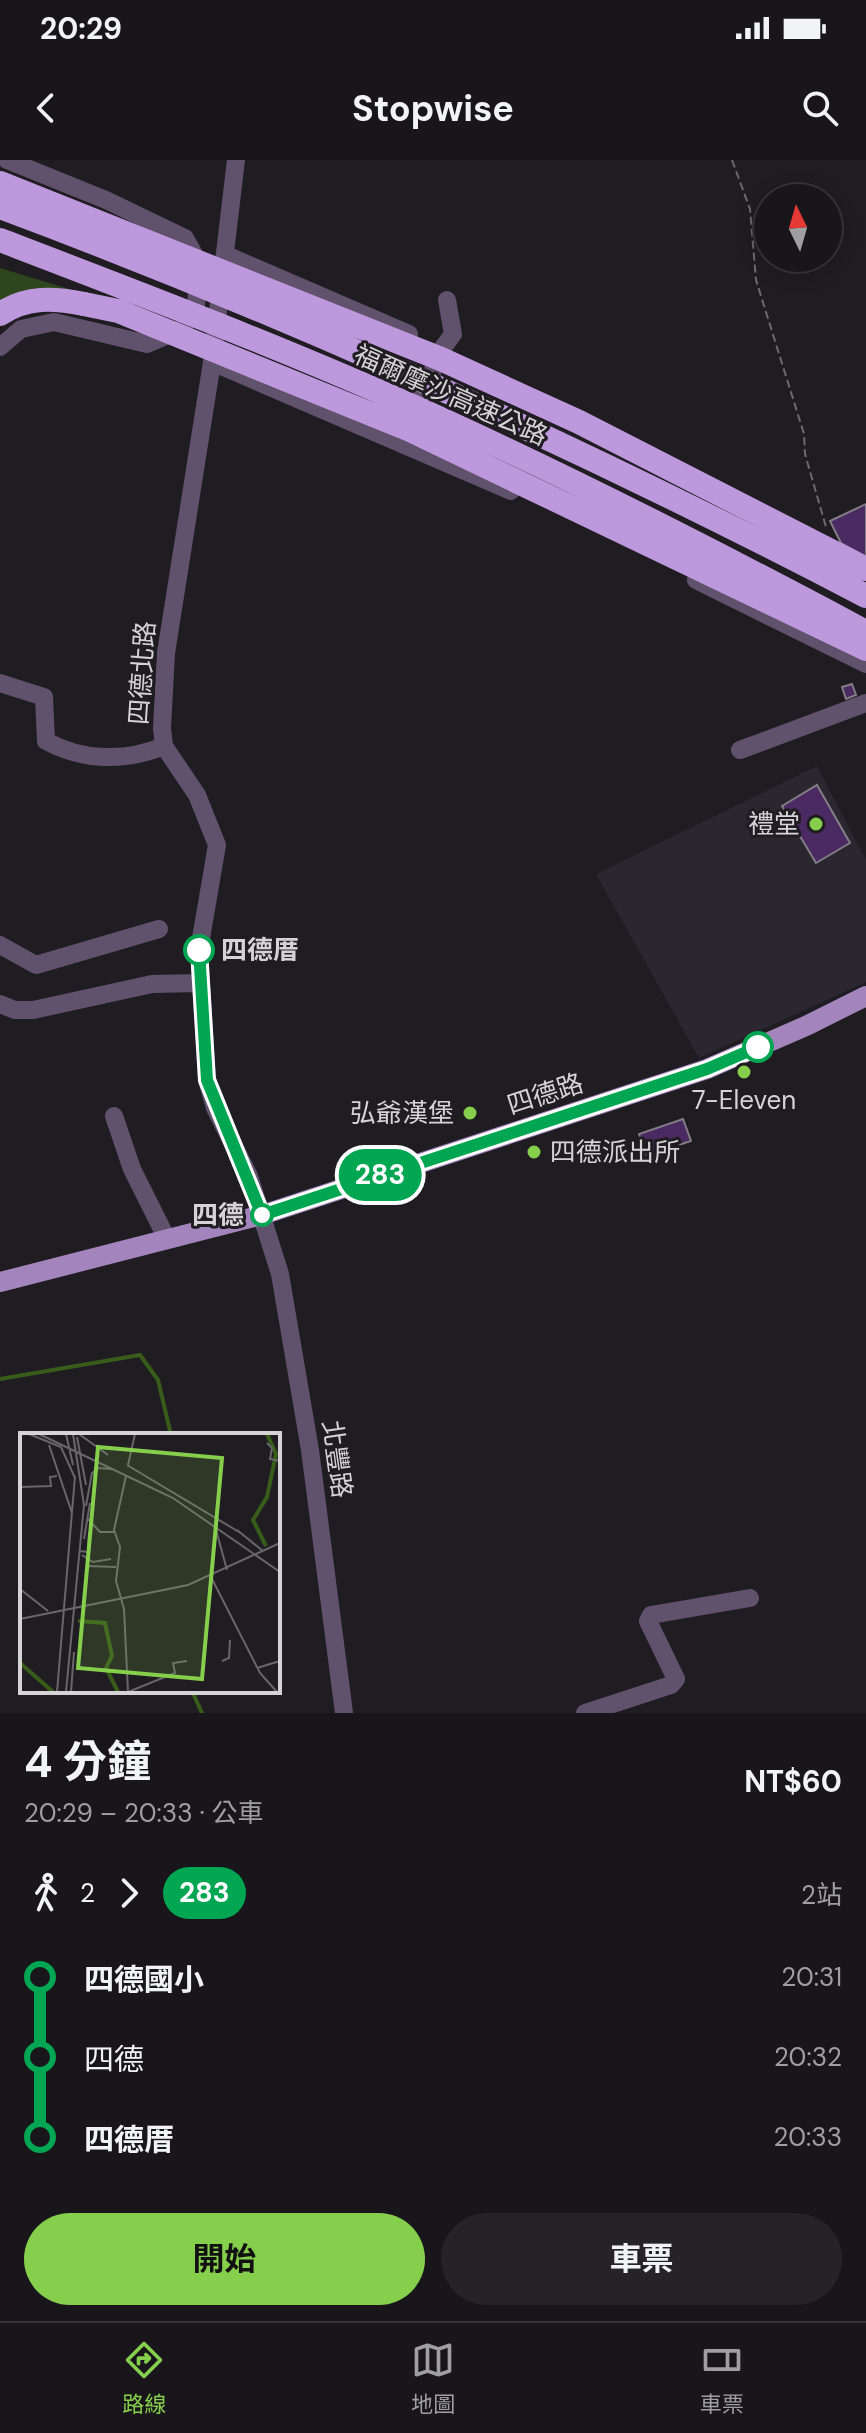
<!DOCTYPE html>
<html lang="zh-TW">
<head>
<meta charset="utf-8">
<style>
	:root { --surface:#18161a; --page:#252327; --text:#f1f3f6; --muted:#9f9fa2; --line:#363539; --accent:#86cf4c }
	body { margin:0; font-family:"DM Sans","Noto Sans TC",sans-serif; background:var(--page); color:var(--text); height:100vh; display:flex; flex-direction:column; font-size:30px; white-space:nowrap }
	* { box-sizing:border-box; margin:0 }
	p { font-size:26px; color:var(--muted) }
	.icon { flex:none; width:44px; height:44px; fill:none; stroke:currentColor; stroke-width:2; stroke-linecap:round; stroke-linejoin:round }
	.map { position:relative; height:1553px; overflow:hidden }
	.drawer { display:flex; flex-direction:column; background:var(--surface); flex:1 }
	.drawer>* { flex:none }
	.badge { padding:0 16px; border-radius:26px; font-size:28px; line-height:52px }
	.needle { width:52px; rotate:355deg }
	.tools { position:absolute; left:754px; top:24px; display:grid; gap:16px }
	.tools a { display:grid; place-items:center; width:88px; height:88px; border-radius:50%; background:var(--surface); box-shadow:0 4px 20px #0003,0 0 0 2px var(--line); font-size:40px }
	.map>.badge { position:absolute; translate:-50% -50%; box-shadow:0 0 0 4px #fff }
	.legs { display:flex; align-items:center; gap:12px; height:88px; padding:0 24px; font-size:26px }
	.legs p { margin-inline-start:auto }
	.summary { display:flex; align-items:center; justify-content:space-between; height:136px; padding:0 24px }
	h1 { font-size:44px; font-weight:700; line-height:60px }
	.cta { display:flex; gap:16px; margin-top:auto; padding:16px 24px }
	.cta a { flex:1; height:92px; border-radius:48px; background:var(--accent); color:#111; font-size:32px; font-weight:700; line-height:92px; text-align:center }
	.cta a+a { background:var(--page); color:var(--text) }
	ul { padding:0 24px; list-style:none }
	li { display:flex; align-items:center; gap:28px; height:80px; font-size:30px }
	li i { display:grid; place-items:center; width:12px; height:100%; margin:0 10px; background:currentColor }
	li i::after { content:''; width:20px; height:20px; margin:-10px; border:6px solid; border-radius:50%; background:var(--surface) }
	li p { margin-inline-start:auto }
	li:first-child i { background:linear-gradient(#0000 50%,currentColor 0) }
	li:last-child i { background:linear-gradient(currentColor 50%,#0000 0) }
	.status { display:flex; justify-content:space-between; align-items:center; height:56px; padding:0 40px; background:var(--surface); direction:ltr }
	.status svg { height:22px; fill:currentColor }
	header { display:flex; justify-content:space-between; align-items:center; height:104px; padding:0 24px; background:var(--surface); font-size:36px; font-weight:700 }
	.tab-bar { display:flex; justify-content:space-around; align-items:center; height:112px; border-top:2px solid var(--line); background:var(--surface); font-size:22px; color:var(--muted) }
	.tab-bar a { display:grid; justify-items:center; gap:4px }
	.tab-bar .on { color:var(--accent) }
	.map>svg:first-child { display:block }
	.built { fill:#2b2730 }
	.green { fill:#2e461d }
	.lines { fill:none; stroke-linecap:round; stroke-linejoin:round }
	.stream { stroke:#385c1a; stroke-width:4 }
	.building { fill:#4b2963; stroke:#827e85; stroke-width:2 }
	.path { stroke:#6c6a6e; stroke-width:2; stroke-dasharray:8 4; stroke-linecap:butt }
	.minor { stroke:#60516c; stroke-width:18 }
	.major { stroke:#a384bc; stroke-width:20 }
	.highway { stroke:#be98dc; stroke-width:24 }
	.highway-bridge { stroke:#be98dc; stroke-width:24 }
	.line-1-casing { stroke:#fff; stroke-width:18 }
	.line-1 { stroke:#00a651; stroke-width:12 }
	.poi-dot { fill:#86cf4c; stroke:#201d22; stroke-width:3 }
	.stop-1-dot { fill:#fff; stroke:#00a651; stroke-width:4 }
	.labels { text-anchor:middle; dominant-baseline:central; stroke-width:6; stroke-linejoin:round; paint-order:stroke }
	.street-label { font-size:26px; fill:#d5d3d6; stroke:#201d22 }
	.poi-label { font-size:26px; fill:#d5d3d6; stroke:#201d22; text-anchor:end }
	.stop-label { font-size:26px; font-weight:bold; fill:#d5d3d6; stroke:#201d22; text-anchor:start }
	.inset-river { fill:none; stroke:#385c1a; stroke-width:4 }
	.inset-road { fill:none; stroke:#68666a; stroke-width:2 }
	.view { fill:#86cf4c; fill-opacity:0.15; stroke:#86cf4c; stroke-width:4 }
	.inset-edge { fill:none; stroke:#d5d3d6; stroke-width:4 }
</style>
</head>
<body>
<div class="status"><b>20:29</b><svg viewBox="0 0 49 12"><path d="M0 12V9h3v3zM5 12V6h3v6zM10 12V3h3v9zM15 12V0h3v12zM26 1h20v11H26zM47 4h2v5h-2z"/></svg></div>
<header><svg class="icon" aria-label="back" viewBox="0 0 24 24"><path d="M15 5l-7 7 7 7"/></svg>Stopwise<svg class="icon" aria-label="search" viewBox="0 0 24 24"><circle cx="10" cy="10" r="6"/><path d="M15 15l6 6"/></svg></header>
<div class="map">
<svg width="866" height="1553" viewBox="0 0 866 1553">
	<rect width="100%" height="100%" fill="#201d22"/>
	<path class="built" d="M817,606L866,700V822L699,898L596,714Z"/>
	<path class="green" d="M0,108L82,133L0,140Z"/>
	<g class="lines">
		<path class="stream" d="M0,1219L140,1195L158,1220L171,1275
			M192,1531L202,1553"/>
	</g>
	<path class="building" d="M866,344V397L841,383L830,361Z
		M852,524L856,535L846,539L842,527Z
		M817,625L850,683L816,703L782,646Z
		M683,959L691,981L647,996L639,974Z"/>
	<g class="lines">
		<path class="path" d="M732,0L750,49L756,120L804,274L805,294L826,367"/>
		<path class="minor" d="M236,0L212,202L166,493L162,568L164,586L197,635L217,685L199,790L207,920L215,948L249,1016L280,1114L310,1290L344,1553
			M226,95L409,174
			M0,187L21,169L54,162L147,184L182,169L196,145L198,120L195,96L185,78L106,40L7,0
			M212,202L511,331
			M412,258L442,189L453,174L447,140
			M696,420L866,504
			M0,523L44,537L46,581C82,601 125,602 164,586
			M740,590L866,543
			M0,785L36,805L159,769
			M0,844L15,850H33L152,824L200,823
			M114,956L132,1009L167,1079
			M585,1553L671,1525L676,1519L648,1461L651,1455L750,1438"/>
		<path class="major" d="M0,1122L262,1055L707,909L808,865L866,836"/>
		<path class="highway" d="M0,154C27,136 54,138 84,144"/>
		<path class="highway-bridge" d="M0,23L441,199L579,262L866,409
			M0,47C298,158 584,289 866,436
			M0,80C141,134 283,188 421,250C572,318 720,394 866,472
			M84,144L118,151L410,270L866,489"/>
	</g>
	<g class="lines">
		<g class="line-1-casing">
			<path id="line-1" d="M199,790L207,920L262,1055L707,909L758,887"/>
		</g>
		<use href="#line-1" class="line-1"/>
	</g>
	<g class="poi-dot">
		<circle cx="816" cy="664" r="8"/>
		<circle cx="744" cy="912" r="8"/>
		<circle cx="470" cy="953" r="8"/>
		<circle cx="534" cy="992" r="8"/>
	</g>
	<g class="stop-1-dot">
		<circle cx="199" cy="790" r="14"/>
		<circle cx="758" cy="887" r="14"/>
		<circle cx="262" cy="1055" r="10"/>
	</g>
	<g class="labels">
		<g class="street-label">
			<text transform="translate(451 235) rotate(24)">福爾摩沙高速公路</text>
			<text transform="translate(142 513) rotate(-86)">四德北路</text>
			<text transform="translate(545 934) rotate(-18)">四德路</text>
			<text transform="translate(337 1299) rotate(82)">北豐路</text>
		</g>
		<g class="poi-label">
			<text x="800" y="664">禮堂</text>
			<text x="744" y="940" text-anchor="middle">7-Eleven</text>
			<text x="454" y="953">弘爺漢堡</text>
			<text x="550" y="992" text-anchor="start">四德派出所</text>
		</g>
		<g class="stop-label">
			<text x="221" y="790">四德厝</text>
			<text x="244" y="1055" text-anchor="end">四德</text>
		</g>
	</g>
	<g transform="translate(20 1273)">
		<rect width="260" height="260" fill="#201d22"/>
		<path class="inset-river" d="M246,113L233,87L247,64L256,21L247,1M58,188L85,190L92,223L86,235L98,259M0,230L33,259"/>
		<path class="inset-road" d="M9,1L41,14L55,45M19,1L153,65L260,139M46,1L53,32M59,1L88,22M57,4L66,52M247,10L252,15L250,26L260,28M29,12L52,80M107,32L219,99M108,32L115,1M106,43L94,97L100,114L96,148L104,176L108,259M0,54L31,53L30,44L37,43M66,73L72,40L79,35L91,36M68,86L80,99H94M196,97L207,137M217,97L243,118M64,106L70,70M59,118L68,119L69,99M62,122L73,129L91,126M66,133L96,134M191,144L240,240L257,259M0,156L28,178M0,186L168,152L260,110M202,228L209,225L210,207M237,235L260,228M37,259L55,43M46,259L64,72L53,1M51,259L54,219M108,259L155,240L153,230L167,228"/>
		<path class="view" d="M78,14L202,25L182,246L58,235Z"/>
		<rect width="260" height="260" class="inset-edge"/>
	</g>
</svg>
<div class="tools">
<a><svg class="needle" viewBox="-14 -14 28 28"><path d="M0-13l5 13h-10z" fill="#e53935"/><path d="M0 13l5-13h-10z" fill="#9f9fa2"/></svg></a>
</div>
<b class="badge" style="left:380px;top:1015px;background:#00a651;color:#fff">283</b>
</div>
<section class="drawer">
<div class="summary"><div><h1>4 分鐘</h1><p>20:29 – 20:33 · 公車</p></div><b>NT$60</b></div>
<div class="legs"><svg class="icon" aria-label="walk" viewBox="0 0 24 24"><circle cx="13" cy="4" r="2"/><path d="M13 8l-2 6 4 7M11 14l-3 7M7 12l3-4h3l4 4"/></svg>2<svg class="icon" aria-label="forward" viewBox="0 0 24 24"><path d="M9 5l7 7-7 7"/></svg><b class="badge" style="background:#00a651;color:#fff">283</b><p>2站</p></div>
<ul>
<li><i style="color:#00a651"></i><b>四德國小</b><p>20:31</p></li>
<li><i style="color:#00a651"></i><span>四德</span><p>20:32</p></li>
<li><i style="color:#00a651"></i><b>四德厝</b><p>20:33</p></li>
</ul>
<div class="cta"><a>開始</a><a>車票</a></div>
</section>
<nav class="tab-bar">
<a class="on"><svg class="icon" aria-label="directions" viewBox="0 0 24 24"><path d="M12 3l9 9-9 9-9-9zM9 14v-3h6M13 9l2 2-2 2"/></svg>路線</a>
<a><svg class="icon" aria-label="map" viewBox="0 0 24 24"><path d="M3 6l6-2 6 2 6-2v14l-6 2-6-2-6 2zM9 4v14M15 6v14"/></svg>地圖</a>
<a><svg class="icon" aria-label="tickets" viewBox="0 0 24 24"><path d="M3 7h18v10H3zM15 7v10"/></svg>車票</a>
</nav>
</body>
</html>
